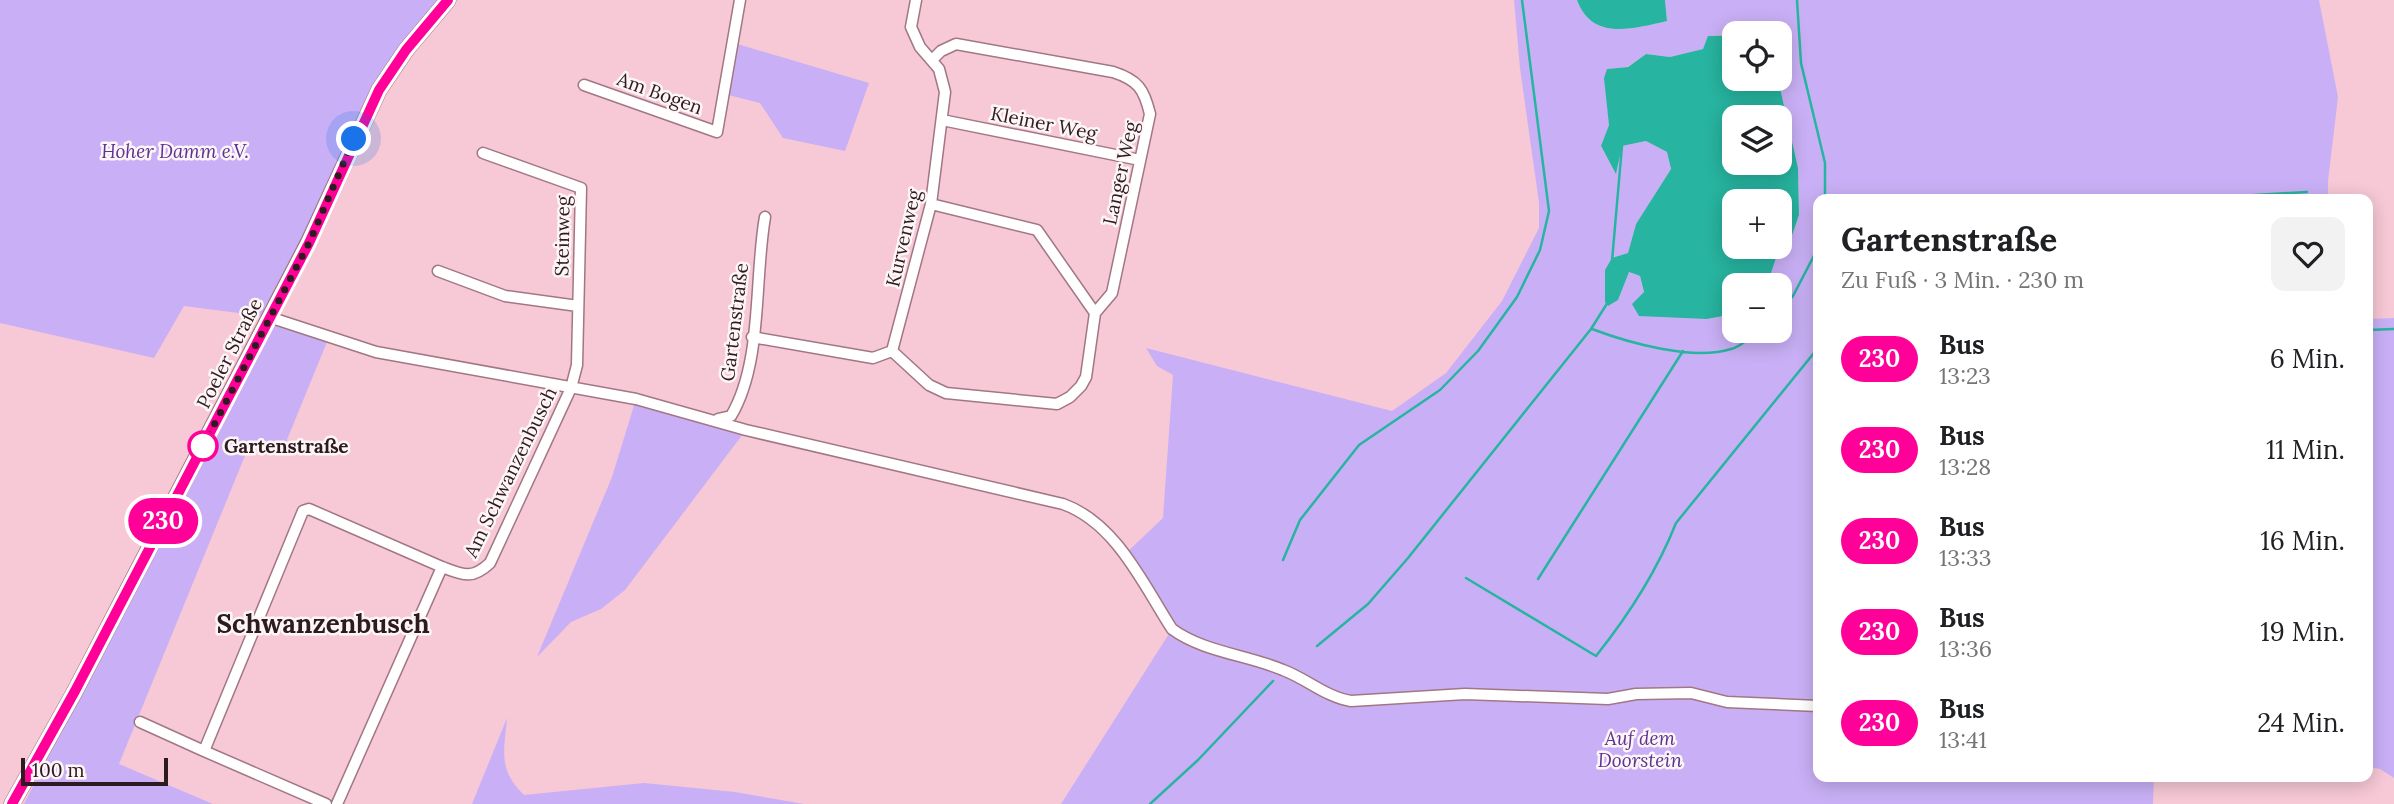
<!DOCTYPE html>
<html lang="de">
<head>
<meta charset="utf-8">
<style>
	:root { --surface:#fff; --page:#f2f2f2; --text:#202124; --muted:#757577 }
	body { margin:0; font-family:Lora,serif; background:var(--page); color:var(--text); height:100vh; display:flex; flex-direction:column; font-size:26px; white-space:nowrap }
	* { box-sizing:border-box; margin:0 }
	p { font-size:23px; color:var(--muted) }
	.icon { flex:none; width:38px; height:38px; fill:none; stroke:currentColor; stroke-width:2; stroke-linecap:round; stroke-linejoin:round }
	.map { position:relative; flex:1; overflow:hidden }
	.details { position:absolute; left:1813px; top:194px; width:560px; height:588px; display:flex; flex-direction:column; background:var(--surface); border-radius:14px; box-shadow:0 4px 18px #0003 }
	.details>* { flex:none }
	.badge { padding:0 14px; border-radius:23px; font-size:24px; line-height:46px }
	.controls { position:absolute; left:1722px; top:21px; display:grid; gap:14px }
	.controls a { display:grid; place-items:center; width:70px; height:70px; border-radius:14px; background:var(--surface); box-shadow:0 4px 18px #0003; font-size:35px }
	.scale { position:absolute; left:21px; bottom:18px; width:147px; box-sizing:border-box; padding-left:7px; border:4px solid #2c1b20; border-top:0; font-size:19px; line-height:24px; white-space:nowrap; color:#2c1b20; -webkit-text-stroke:5px #fef5f7; paint-order:stroke }
	.you { position:absolute; width:35px; height:35px; margin:-18px; border:5px solid #fff; border-radius:50%; background:#1a73e8; box-shadow:0 0 0 10px #1a73e833 }
	.map>.badge { position:absolute; translate:-50% -50%; box-shadow:0 0 0 4px #fff }
	.round { display:grid; place-items:center; flex:none; width:74px; height:74px; border-radius:14px; background:var(--page) }
	.head { display:flex; align-items:center; justify-content:space-between; height:119px; padding:0 28px }
	h1 { font-size:33px; font-weight:700; line-height:52px }
	ul { padding:0; list-style:none }
	li { display:flex; align-items:center; gap:21px; height:91px; padding:0 28px }
	li div { flex:1 }
	li b { display:block; font-size:26px }
	li em { font-style:normal }
	li .badge { min-width:77px; font-weight:700; text-align:center }
	.map>svg:first-child { display:block }
	.green { fill:#c9b0f6; fill-rule:evenodd }
	.water { fill:#27b4a0; fill-rule:evenodd }
	.lines { fill:none; stroke-linecap:round; stroke-linejoin:round }
	.stream { stroke:#27b4a0; stroke-width:2.5 }
	.street-casing { stroke:#a17783; stroke-width:13 }
	.secondary-casing { stroke:#a17783; stroke-width:17 }
	.street { stroke:#fff; stroke-width:10 }
	.secondary { stroke:#edf4d9; stroke-width:14 }
	.line-casing { stroke:#fff; stroke-width:16 }
	.line { stroke:#f09; stroke-width:10 }
	.walk { stroke:#2c1b20; stroke-width:7; stroke-dasharray:0 12.6 }
	.stop-dot { fill:#fff; stroke:#f09; stroke-width:3.5 }
	.labels { text-anchor:middle; dominant-baseline:central; stroke-width:5; stroke-linejoin:round; paint-order:stroke }
	.street-label { font-size:19px; fill:#2c1b20; stroke:#fef5f7 }
	.park-label { font-size:19px; font-style:italic; fill:#5d3491; stroke:#fef5f7 }
	.stop-label { font-size:19px; font-weight:bold; fill:#2c1b20; stroke:#fef5f7; text-anchor:start }
	.district-label { font-size:26px; font-weight:bold; fill:#2c1b20; stroke:#fef5f7 }
</style>
</head>
<body>
<div class="map">
<svg width="2394" height="804" viewBox="0 0 2394 804">
	<rect width="100%" height="100%" fill="#f7c8d5"/>
	<path class="green" d="M0,0H448L406,49L270,316L329,337L282,452L251,441L119,764L213,804H24L269,317L184,306L154,358L0,323Z
		M1514,0H1577C1592,41 1632,29 1667,21L1665,0H2319L2338,97L2328,181V199L1818,200V777H2154L2153,804H1061L1172,629L1124,555L1163,518L1173,375L1157,366L1146,348L1392,411L1446,373L1502,301L1539,228V203L1520,68ZM1734,33H1780L1778,79L1798,168L1799,215L1789,244L1777,255L1767,285H1780V331H1734V314L1707,319L1644,293L1640,276L1628,272L1618,300L1607,306L1613,258L1628,253L1636,224L1671,169L1667,152L1646,141L1622,146L1616,173L1601,147L1609,125L1607,69L1627,67L1646,54L1670,57L1703,49L1709,36Z
		M734,43L869,83L845,151L783,138L760,103L724,94Z
		M2394,318V778L2380,769L2368,767V319Z
		M636,399L746,430L625,590L601,609L571,622L537,657L612,477Z
		M507,718C504,752 498,770 524,795L644,783L735,792L804,804H472Z"/>
	<path class="water" d="M1577,0H1665L1667,21C1632,29 1592,41 1577,0Z
		M1734,35V79H1778L1798,168L1799,215L1789,244L1777,255L1767,285H1734V314L1707,319L1639,316L1632,304L1644,292L1640,276L1629,272L1618,300L1608,306L1605,302V270L1612,258L1628,253L1636,224L1671,169L1667,152L1646,141L1622,146L1616,174L1601,146L1609,125L1604,78L1607,69L1628,67L1646,54L1670,57L1703,49L1708,36ZM1734,117H1780V163H1734ZM1734,201H1780V247H1734Z"/>
	<g class="lines">
		<path class="stream" d="M1797,0L1801,63L1825,163V200
			M2172,200L2307,192
			M1612,261L1622,146
			M1780,311L1793,296L1818,248
			M1592,329C1629,343 1693,361 1731,349C1741,347 1750,337 1758,331
			M2368,330L2394,329
			M1283,560L1300,520L1359,445L1440,390L1478,351L1517,297L1540,250L1549,211L1522,0
			M1466,578L1596,656C1628,616 1657,571 1676,523L1818,348
			M1538,579L1683,351
			M1317,646L1368,604L1408,558L1591,329L1608,302
			M1150,804L1198,760L1273,681"/>
		<g class="street-casing">
			<path id="street" d="M584,85L717,132L740,0
				M942,120L1140,160
				M931,204L1037,230L1095,313
				M438,271L505,296L578,306
				M269,317L376,352L636,399L746,430L1063,504C1116,523 1143,584 1172,629C1203,652 1248,655 1283,670C1307,679 1326,697 1351,701L1465,694L1608,699L1636,694L1691,693L1727,702L1818,706
				M752,337L873,358L892,351L931,204L945,92L939,69L920,47L911,27L916,0
				M892,351L929,385L946,393L1057,404L1070,397L1081,386L1086,377L1095,313L1112,293L1150,114C1144,89 1138,80 1113,72L956,44L941,51L933,59
				M718,419L731,416C763,362 754,279 765,217
				M442,567C463,575 472,580 490,563L571,388L577,365L581,188L483,153
				M140,722L204,751
				M326,804L204,751L303,511L309,509L442,567L337,804"/>
		</g>
		<g class="secondary-casing">
			<path id="secondary" d="M12,804L75,691L308,243L379,90L406,50L448,0"/>
		</g>
		<use href="#street" class="street"/>
		<use href="#secondary" class="secondary"/>
	</g>
	<g class="lines">
		<g class="line-casing">
			<path id="line" d="M12,804L75,691L309,243L379,90L406,50L448,0"/>
		</g>
		<use href="#line" class="line"/>
		<path class="walk" d="M203,446L309,243L354,139"/>
	</g>
	<circle class="stop-dot" cx="203" cy="446" r="14"/>
	<g class="labels">
		<g class="street-label">
			<text transform="translate(660 93) rotate(20)">Am Bogen</text>
			<text transform="translate(1044 123) rotate(11)">Kleiner Weg</text>
			<text transform="translate(1120 173) rotate(-78)">Langer Weg</text>
			<text transform="translate(562 236) rotate(-89)">Steinweg</text>
			<text transform="translate(903 238) rotate(-77)">Kurvenweg</text>
			<text transform="translate(734 322) rotate(-83)">Gartenstraße</text>
			<text transform="translate(229 353) rotate(-63)">Poeler Straße</text>
			<text transform="translate(510 472) rotate(-64)">Am Schwanzenbusch</text>
		</g>
		<g class="park-label">
			<text x="175" y="151">Hoher Damm e.V.</text>
			<text x="1640" y="738">Auf dem<tspan x="1640" dy="22">Doorstein</tspan></text>
		</g>
		<g class="stop-label">
			<text x="224" y="446">Gartenstraße</text>
		</g>
		<g class="district-label">
			<text x="323" y="623">Schwanzenbusch</text>
		</g>
	</g>
</svg>
<div class="controls">
<a><svg class="icon" aria-label="locate" viewBox="0 0 24 24"><circle cx="12" cy="12" r="6"/><path d="M12 2v4M12 18v4M2 12h4M18 12h4"/></svg></a>
<a><svg class="icon" aria-label="layers" viewBox="0 0 24 24"><path d="M12 4l9 5-9 5-9-5zM3 14l9 5 9-5"/></svg></a>
<a>+</a>
<a>−</a>
</div>
<div class="scale">100 m</div>
<div class="you" style="left:354px;top:139px"></div>
<b class="badge" style="left:163px;top:521px;background:#f09;color:#fff">230</b>
<section class="details">
<div class="head"><div><h1>Gartenstraße</h1><p>Zu Fuß · 3 Min. · 230 m</p></div><a class="round"><svg class="icon" aria-label="heart" viewBox="0 0 24 24"><path d="M12 20l-8-8c-3-5 5-10 8-4 3-6 11-1 8 4z"/></svg></a></div>
<ul>
<li><span class="badge" style="background:#f09;color:#fff">230</span><div><b>Bus</b><p>13:23</p></div><em>6 Min.</em></li>
<li><span class="badge" style="background:#f09;color:#fff">230</span><div><b>Bus</b><p>13:28</p></div><em>11 Min.</em></li>
<li><span class="badge" style="background:#f09;color:#fff">230</span><div><b>Bus</b><p>13:33</p></div><em>16 Min.</em></li>
<li><span class="badge" style="background:#f09;color:#fff">230</span><div><b>Bus</b><p>13:36</p></div><em>19 Min.</em></li>
<li><span class="badge" style="background:#f09;color:#fff">230</span><div><b>Bus</b><p>13:41</p></div><em>24 Min.</em></li>
</ul>
</section>
</div>
</body>
</html>
